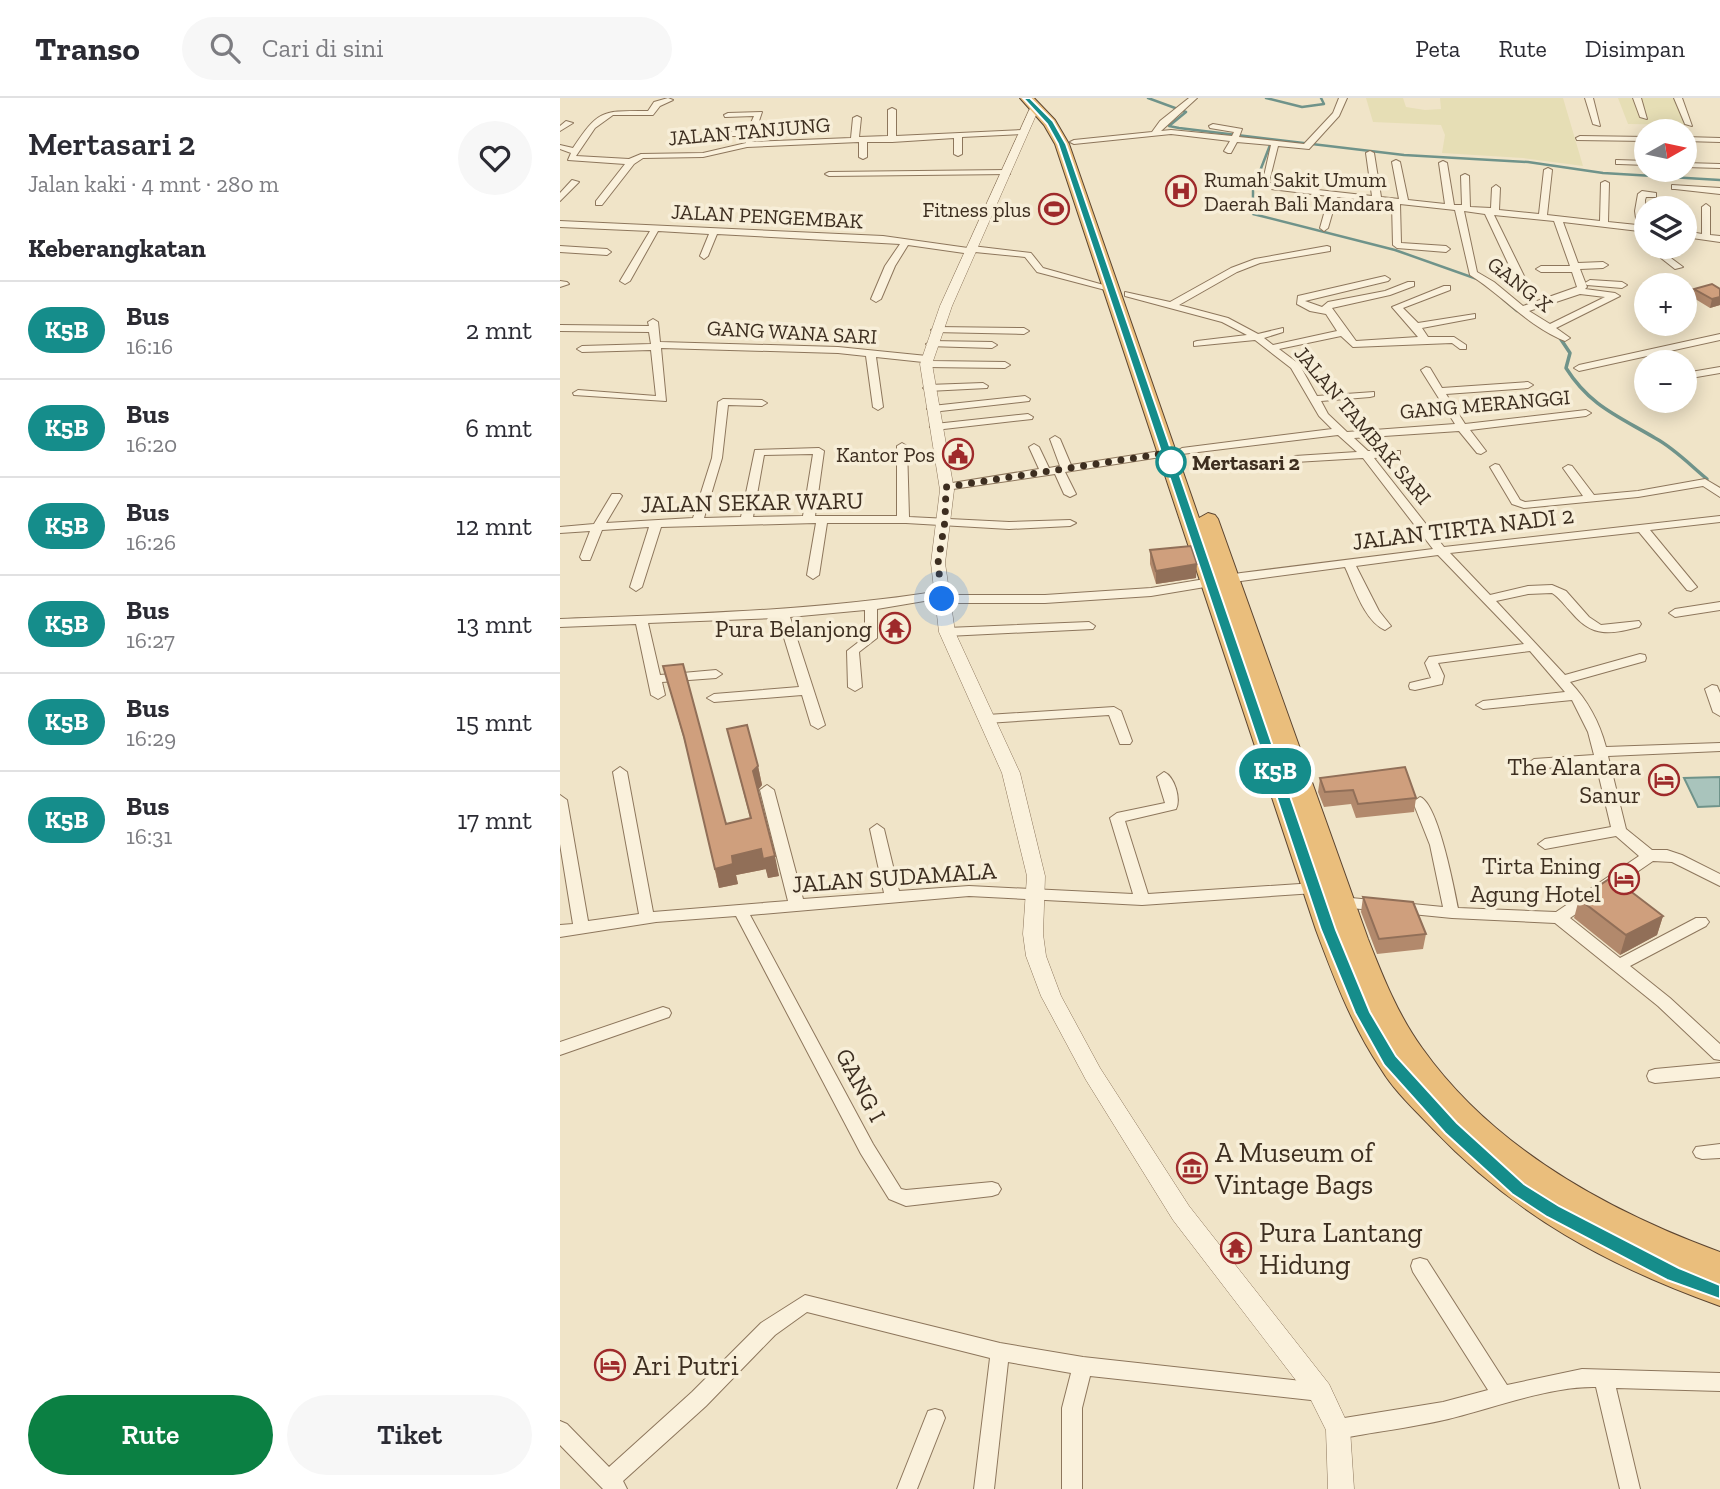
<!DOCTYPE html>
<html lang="id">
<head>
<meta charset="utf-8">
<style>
	:root { --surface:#fff; --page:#f7f7f7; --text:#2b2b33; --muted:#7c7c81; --line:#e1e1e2; --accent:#0b8043 }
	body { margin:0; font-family:"Zilla Slab",serif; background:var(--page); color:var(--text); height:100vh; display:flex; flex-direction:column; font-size:26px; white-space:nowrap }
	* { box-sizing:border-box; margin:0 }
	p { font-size:23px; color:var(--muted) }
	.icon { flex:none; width:38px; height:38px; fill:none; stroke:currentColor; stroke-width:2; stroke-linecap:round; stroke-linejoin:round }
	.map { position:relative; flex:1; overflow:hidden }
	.details { display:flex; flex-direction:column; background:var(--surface); width:560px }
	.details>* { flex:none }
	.badge { padding:0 14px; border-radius:23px; font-size:24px; line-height:46px }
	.needle { width:46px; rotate:81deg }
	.controls { position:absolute; left:1074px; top:21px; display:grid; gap:14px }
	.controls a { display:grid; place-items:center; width:63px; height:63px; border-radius:50%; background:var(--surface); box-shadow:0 4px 18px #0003; font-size:35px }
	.you { position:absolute; width:35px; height:35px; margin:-18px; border:5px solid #fff; border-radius:50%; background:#1a73e8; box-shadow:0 0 0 10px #1a73e833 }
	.map>.badge { position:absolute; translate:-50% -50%; box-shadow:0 0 0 4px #fff }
	h2 { padding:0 28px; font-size:26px; line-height:63px }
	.round { display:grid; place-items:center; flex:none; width:74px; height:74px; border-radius:37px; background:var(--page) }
	.summary { display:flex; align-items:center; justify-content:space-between; height:119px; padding:0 28px }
	h1 { font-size:33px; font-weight:600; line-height:52px }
	.action { display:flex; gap:14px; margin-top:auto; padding:14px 28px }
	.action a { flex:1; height:80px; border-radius:42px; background:var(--accent); color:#fff; font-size:28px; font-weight:600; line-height:80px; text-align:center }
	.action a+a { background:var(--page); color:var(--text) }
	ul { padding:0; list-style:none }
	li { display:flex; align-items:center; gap:21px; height:98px; padding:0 28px; border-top:2px solid var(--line) }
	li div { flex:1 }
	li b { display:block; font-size:26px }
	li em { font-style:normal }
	li .badge { min-width:77px; font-weight:700; text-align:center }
	header { display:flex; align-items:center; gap:42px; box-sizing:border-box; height:98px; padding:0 35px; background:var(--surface); border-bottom:2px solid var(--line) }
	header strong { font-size:33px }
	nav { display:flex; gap:38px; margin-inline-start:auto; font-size:24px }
	.search { width:490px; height:63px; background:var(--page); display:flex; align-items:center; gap:18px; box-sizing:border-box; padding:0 24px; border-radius:38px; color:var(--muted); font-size:26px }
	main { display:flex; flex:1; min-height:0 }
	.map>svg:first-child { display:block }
	.farmland { fill:#e6deb5 }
	.water { fill:#a9c4bc; stroke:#6f938a; stroke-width:2 }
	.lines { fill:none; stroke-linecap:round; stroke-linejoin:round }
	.stream-far1 { stroke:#6f938a; stroke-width:2.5 }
	.stream { stroke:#6f938a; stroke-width:3.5 }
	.minor-casing { stroke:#8d765c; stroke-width:2 }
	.tertiary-casing { stroke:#8d765c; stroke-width:1 }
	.trunk-casing { stroke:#5b4430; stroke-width:2 }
	.minor { fill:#faf1dc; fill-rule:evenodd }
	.tertiary { fill:#faf1dc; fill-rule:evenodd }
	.trunk { fill:#eabe7c; fill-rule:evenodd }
	.wall { fill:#b2896c }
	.shaded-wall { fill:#916f58 }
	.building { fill:#cf9f7d; stroke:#916f58; stroke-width:2 }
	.line { fill:#158d8b; stroke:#fff; stroke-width:2 }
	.walk { stroke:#3d2e20; stroke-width:7; stroke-dasharray:0 12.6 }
	.stop-dot { fill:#fff; stroke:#158d8b; stroke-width:3.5 }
	.labels { text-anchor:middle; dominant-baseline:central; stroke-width:7; stroke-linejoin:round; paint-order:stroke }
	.far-street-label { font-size:21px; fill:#3d2e20; stroke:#f7eed8 }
	.far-poi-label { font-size:21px; fill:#3d2e20; stroke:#f7eed8; text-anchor:end }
	.far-stop-label { font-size:21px; font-weight:bold; fill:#3d2e20; stroke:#f7eed8; text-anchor:start }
	.street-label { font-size:24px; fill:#3d2e20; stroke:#f7eed8 }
	.poi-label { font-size:24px; fill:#3d2e20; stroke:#f7eed8; text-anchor:end }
	.near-poi-label { font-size:28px; fill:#3d2e20; stroke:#f7eed8; text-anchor:start }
</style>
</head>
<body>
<header>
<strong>Transo</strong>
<div class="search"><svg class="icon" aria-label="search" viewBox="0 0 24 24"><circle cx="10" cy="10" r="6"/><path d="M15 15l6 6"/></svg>Cari di sini</div>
<nav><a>Peta</a><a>Rute</a><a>Disimpan</a></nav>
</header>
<main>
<section class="details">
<div class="summary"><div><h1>Mertasari 2</h1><p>Jalan kaki · 4 mnt · 280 m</p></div><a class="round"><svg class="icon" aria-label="heart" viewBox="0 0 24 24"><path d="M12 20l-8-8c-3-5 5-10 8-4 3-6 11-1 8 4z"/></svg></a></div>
<h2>Keberangkatan</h2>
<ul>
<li><span class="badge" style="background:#158d8b;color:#fff">K5B</span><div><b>Bus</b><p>16:16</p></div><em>2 mnt</em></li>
<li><span class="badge" style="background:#158d8b;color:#fff">K5B</span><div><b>Bus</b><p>16:20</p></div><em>6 mnt</em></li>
<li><span class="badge" style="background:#158d8b;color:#fff">K5B</span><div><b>Bus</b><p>16:26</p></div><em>12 mnt</em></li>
<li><span class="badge" style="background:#158d8b;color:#fff">K5B</span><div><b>Bus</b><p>16:27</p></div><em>13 mnt</em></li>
<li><span class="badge" style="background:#158d8b;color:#fff">K5B</span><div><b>Bus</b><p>16:29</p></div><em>15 mnt</em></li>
<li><span class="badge" style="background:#158d8b;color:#fff">K5B</span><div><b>Bus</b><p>16:31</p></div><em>17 mnt</em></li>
</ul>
<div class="action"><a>Rute</a><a>Tiket</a></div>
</section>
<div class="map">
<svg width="1160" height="1391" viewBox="0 0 1160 1391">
	<rect width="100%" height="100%" fill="#f0e4c8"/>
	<path class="farmland" d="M806,0H843L846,9L865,12L881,11L880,0H1003L1023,68L963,60L882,55L885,37L881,27L813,24Z
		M1058,0H1116L1127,27L1068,26Z"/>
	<path class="water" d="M1160,679V708L1138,709L1124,680Z"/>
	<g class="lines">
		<path class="stream-far1" d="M588,0L626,14L609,28L619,30L844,57L968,64L1043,75L1160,82
			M706,0L742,9L764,6L761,0
			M712,42L693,91V116L835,152L917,181
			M943,201L957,213"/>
		<path class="stream" d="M1000,240L1010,255L1006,270C1030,308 1058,318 1095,340C1114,350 1130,367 1147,381"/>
		<g class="minor-casing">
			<path id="minor" d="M108,0L113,2L100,8L93,17H53L35,30L16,58L69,61L81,56L143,55L186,45V38H163L159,36L163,34H187L194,18L165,19L164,17L168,15L202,14L192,44L291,40L293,20L297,18L301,20L299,39L328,38V12L332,10L336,12V38L463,32L467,34L463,36L402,39V56L398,58L394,56V40L332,44H307V59L303,61L299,59V44L187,49L143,59L83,60L74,66L42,107H36V103L65,66L8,62L11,55L0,51V47L13,50C39,11 42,13 88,13L94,4Z
				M629,0H637L601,33L611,32L672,38L674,34L650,30L649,28L653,26L682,31L679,39L744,46L773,15L779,0H787L779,18L749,51L718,48L709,84L713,87L812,98L806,55L810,53L814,55L821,99L839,101L832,64L836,62L840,64L848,102L885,106L879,65L883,63L887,65L894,107H902L901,78L905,76L909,78L910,109L931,110L932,90L936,87L940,90L939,112L979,116L984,72L988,70L992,72L987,117L1040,123L1041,85L1045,83L1049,85L1048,124L1077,127L1075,113L1078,96L1082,93L1096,95V99H1086L1085,102L1087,145L1084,144L1079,133L1003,124L1018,165L1043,164L1048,167L1043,170L1020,171L1027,189L1025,191L1055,195L1060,198L996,230L1010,240L1005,243C969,229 942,197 910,177L895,112L840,106L841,145L886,148L890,151L886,154L837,150L833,147L832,105L777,99L768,130L764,133L760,130L769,98L711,91L702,87L711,47L677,44L671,55H668L664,53L670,43L611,36L514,46L510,44L514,42L592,34L600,23ZM904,113L925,116L955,180L960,183L965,180L934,117L994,123L1010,168H981L976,171L981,174H1012L1017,189L963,208L934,184L917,174ZM1020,196L1045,199L990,226L969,213Z
				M1025,0H1033L1040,28L1033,26Z
				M1073,0H1081L1087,21L1080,19Z
				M1114,0H1122L1132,28L1125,26Z
				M6,23L13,25L0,33V28Z
				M1020,38L1087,39V43L1017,42L1016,40Z
				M1125,39L1160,40V44L1125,43Z
				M1056,62L1087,63V67L1059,66H1056Z
				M1125,65L1160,66V70L1125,69Z
				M447,72H450V76L269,78L265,76L269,74Z
				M12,82L19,84L0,103V95Z
				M1112,87L1160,90V96L1115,91H1112Z
				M1146,106L1150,109V137L1160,138V144L1125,139V133L1142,136V109Z
				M0,123L323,138L408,150L412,148L471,155L483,170L558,191L553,194L477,174L465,159L415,154L411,156L348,147L335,168L321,201L316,204L311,201L325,168L340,146L157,136L148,158L144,161L140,158L149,136L98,133L70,183L65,186L60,183L90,133L0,129Z
				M0,148L47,151L51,154L47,157L0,154Z
				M767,148L770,149V153L700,165L677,174L619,207L668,220L698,236L723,230V234L704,240L713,247L777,233L766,216L750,213L737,206L738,198L825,178L830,181L828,183L745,203L762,209L768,204L825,193L848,184H854V188L830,197L772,210L796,243L858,239L832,209L884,188H890V192L843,210L858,225L915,216V220L862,230L868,239H894L906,247V251H900L892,245L793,249L781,238L719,251L739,266L757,298L814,294V298L810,299L761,303L768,316L787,334L895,326L861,272L866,269L870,270L882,290L968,284L973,287L968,290L886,296L905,326L1026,312L1031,315L1026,318L910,332L926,353L921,356L917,355L899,333L794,340L808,353H840V357L814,360L884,449L1160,418V424L1090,432L1137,489L1131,493L1127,492L1079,434L890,455L930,497L968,488L992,487L1006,493L1029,519L1041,527L1079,523L1081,526L1079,529C1050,536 1033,540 1012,515C1005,508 1000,500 992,495L968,496L936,503L1005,577L1080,556L1085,557L1086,560L1085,563L1010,584C1028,603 1039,623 1046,649L1160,645V653L1048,658L1066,731L1092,752H1107L1122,757L1160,776V788L1112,764L1093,763L1010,820L1060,860L1136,820H1146L1149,824L1146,828L1070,868L1110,900L1160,946V962L1154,961L1098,908L995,825L892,820L781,809L776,808L773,804L776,800L781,799L883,809L870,747L853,704L860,699C878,705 894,790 898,810L996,814L1079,758L1056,738L985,751L978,746L985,741L1051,729L1036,666L974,671L967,666L974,661L1034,657L1028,634L1012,602L923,611L916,607L923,603L1005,594L970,553L878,565L884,578L882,586L855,592L850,591L849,588L850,585L871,580L865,565L869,559L964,546L878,457L796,468L819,513L831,528L825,532C804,523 794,488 785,469L681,483L591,498L485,505H382L376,501L317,511V540L299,554L302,589L295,593L288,589L287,553L305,539V512L230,519L265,627L258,631L251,627L242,597L154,604L147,600L154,596L239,589L218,520L88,525L100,577L156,572L162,576L156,580L102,584L105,597L98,601L91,597L76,526L0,529V521C128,516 254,513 381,493L387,497H485L591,490L681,475L873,451L803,360L735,364L730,361L735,358L797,354L778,337L622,356L617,353L622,350L772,331L759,318L731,270L695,242L634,248V244L637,243L687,237L662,224L565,198V194L610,204L671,170L695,161Z
				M1087,149H1096L1123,169L1115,171Z
				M1030,182L1062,184L1067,187L1062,190L1027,187L1025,185Z
				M0,183L7,184L9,186L0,189Z
				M93,221L98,224L100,244L278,249L367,258L371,259V263L445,264L450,267L445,270L366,269L361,266L363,264L316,259L323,309L318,312L313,309L306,258L278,255L101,250L106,303L14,297L13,295L18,292L96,298L91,252L22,254L17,251L22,248L91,246L89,234L0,233V227L89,228L88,224Z
				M376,229L464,230L469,233L464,236L373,234L371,232Z
				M1160,236V242L1019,273L1014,270L1019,267Z
				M371,243L432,244L437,247L432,250L368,248L366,246Z
				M1160,269V275L1125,281V275Z
				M423,285L428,288L427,290L368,293L363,290L368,287Z
				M465,298L470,301L469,303L372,314L367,311L372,308Z
				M163,301L202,302L207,305L202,308L168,307L162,360L144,420L181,419L195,352L259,350L264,353L255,418H337V348L342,345L347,348L349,419L449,424L510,422L516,425L510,428L449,431L346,425H267L259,477L253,481L247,477L256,425L101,429L82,489L76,493L70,489L89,429L42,432L30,462H22L20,459L30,433L0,435V429L34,426L52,396H60L62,398L46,425L133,420L152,360L158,304ZM253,356L243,418L193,419L204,357Z
				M468,316L473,319L472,321L375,332L370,329L375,326Z
				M495,338L500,341L511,367L607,352L612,355L607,358L505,374L516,396L510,399L504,396L495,376L386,392L380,389L386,386L479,371L469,349L474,346L479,349L489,370L500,368L490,341Z
				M935,366L939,367L960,402L965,404L1023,398L1003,370L1008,367L1012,368L1034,397L1078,393L1145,381L1160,390V399L1143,388L1078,399L964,410L952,406L930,369Z
				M1160,504V512L1115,519L1109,515L1115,511Z
				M529,524L535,528L533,531L387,538L381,534L387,530Z
				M1152,587L1157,588L1160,595V618L1153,614L1145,591Z
				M554,609L561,613L572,643L570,646H560L549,617L427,625L420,621L427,617Z
				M60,669L67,674L93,814L228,803L200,692L207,687L214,692L243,801L324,795L310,731L317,726L324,731L339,793L409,788L573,796L550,720L557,715L605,705L597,679L604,674C615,679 621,701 616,711L565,723L588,796L755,785L760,786L762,790L760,794L755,795L582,807L409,798L190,817L313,1046L341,1091L346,1092L432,1084L438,1086L441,1091L438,1096L432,1098L346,1108L329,1101L301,1056L176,818L96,824L0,839V827L13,826L0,746V697L7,702L28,823L79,816L53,674Z
				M103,909L109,911L111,915L109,919L0,957V944Z
				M1160,965V979L1095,985L1089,983L1087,978L1089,973L1095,971Z
				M1160,1046V1060L1142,1061L1136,1059L1133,1054L1136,1049Z
				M860,1160L867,1162L947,1287L1022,1271L1160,1275V1293L1056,1290L1080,1391H1060L1036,1289C989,1288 931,1311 884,1322C849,1330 813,1334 778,1341L771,1338L768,1331L771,1324L778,1321L883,1304L928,1292L853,1174L851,1168L853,1162Z
				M245,1197L440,1245L523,1259L760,1285L767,1288L770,1294L767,1300L760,1303L530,1278L522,1310V1391H502V1310L511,1275L448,1264L434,1391H414L430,1260L247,1214L215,1237L146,1308L63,1383L67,1391H43L0,1347V1323L7,1326L49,1369L132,1294L201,1225Z
				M375,1311L382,1313L385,1320L357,1391H337L368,1313Z"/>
		</g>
		<g class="tertiary-casing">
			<path id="tertiary" d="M472,6L480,8L392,208L372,266L394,392L385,465L395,534L460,675L485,778L483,836L486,858L501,898L540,970L629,1108L769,1286L790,1331L794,1391H768L766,1332L751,1302L613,1122L526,982L481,898L466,858L463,836L467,778L442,675L379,534L371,465L380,392L360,266L380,208Z"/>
		</g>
		<g class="trunk-casing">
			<path id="trunk" d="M460,0H474L495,22L509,46L639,420L648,415L655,417L658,421L808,841C823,879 838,917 862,950C933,1050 1048,1113 1160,1154V1208C1048,1168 956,1118 873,1031C855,1012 835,994 821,971C792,928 774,880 756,832L495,46L484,27Z"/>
		</g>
		<use href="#minor" class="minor"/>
		<use href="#tertiary" class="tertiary"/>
		<use href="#trunk" class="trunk"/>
	</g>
	<path class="wall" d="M1134,191H1160V207L1150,210L1132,199Z
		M590,452L636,480L596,486L590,466Z
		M103,568L166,726L190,720L167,631L198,668L202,687L198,692L219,778L208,780L206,771L176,777L178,786L159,790L128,656Z
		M760,680L856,700L854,714L796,720L791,706L764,709L758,694Z
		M803,799L866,836L863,851L817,856L801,814Z
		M1019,801L1103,818L1097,837L1060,857L1014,820Z"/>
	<path class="shaded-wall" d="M1160,199V207L1150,210L1152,201Z
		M637,466L636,480L596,486V473Z
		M198,668L202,687L197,693L193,673Z
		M201,751L206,771L176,777L178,786L159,790L155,771L172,758Z
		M215,758L219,778L208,780L203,761Z
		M1103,818L1097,837L1060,857L1066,837Z"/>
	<path class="building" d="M1152,186L1160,191V199L1152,201L1134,191Z
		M631,448L637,466L596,473L590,452Z
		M123,566L166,726L191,720L167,631L187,627L198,668L193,673L215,758L203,761L201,751L172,758L173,766L155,771L124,639L103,568Z
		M845,669L856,700L798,706L793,692L765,694L760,680Z
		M1052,779L1103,818L1066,837L1019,801Z
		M803,799L853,804L866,836L819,841Z"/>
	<path class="line" d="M463,0H470L493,23L506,46L776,832L810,914L836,958L897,1025L964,1086L999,1108L1119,1170L1160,1187V1201L1107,1182L987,1119L952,1096L885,1035L824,967L795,915L761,832L498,46L487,26Z"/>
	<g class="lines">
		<path class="walk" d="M382,501L378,465L385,423L386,389L607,355L611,364"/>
	</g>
	<defs>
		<g id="hospital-ring" transform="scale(1.575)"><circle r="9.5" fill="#f7eed8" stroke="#9e2a2b" stroke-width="1.5"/><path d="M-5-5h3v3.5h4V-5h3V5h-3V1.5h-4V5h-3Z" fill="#9e2a2b"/></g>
		<g id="stadium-ring" transform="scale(1.575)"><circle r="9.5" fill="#f7eed8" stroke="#9e2a2b" stroke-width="1.5"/><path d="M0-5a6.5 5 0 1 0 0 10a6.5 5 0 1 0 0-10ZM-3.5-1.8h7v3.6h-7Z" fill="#9e2a2b"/></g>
		<g id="civic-ring" transform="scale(1.575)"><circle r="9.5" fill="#f7eed8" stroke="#9e2a2b" stroke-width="1.5"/><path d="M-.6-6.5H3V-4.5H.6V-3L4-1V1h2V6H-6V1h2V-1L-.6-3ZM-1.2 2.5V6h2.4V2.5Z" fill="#9e2a2b"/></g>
		<g id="temple-ring" transform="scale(1.575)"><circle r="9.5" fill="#f7eed8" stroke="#9e2a2b" stroke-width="1.5"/><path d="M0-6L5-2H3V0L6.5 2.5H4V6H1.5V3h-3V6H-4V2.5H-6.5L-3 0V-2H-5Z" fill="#9e2a2b"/></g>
		<g id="hotel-ring" transform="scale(1.575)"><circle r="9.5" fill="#f7eed8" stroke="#9e2a2b" stroke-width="1.5"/><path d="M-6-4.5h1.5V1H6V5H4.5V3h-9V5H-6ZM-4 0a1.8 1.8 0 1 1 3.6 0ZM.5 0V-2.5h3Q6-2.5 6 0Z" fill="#9e2a2b"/></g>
		<g id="museum-ring" transform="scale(1.575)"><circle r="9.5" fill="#f7eed8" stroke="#9e2a2b" stroke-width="1.5"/><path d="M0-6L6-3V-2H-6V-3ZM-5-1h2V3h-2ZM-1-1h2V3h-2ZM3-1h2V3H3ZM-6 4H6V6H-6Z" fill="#9e2a2b"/></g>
	</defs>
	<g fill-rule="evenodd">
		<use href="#hospital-ring" x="621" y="93"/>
		<use href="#stadium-ring" x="494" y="111"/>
		<use href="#civic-ring" x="398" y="356"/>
		<use href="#temple-ring" x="335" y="530"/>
		<use href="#hotel-ring" x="1104" y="682"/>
		<use href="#hotel-ring" x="1064" y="781"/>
		<use href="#museum-ring" x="632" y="1070"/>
		<use href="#temple-ring" x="676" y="1150"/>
		<use href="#hotel-ring" x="50" y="1267"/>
	</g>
	<circle class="stop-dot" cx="611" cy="364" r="14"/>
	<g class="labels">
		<g class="far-street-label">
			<text transform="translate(189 33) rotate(-5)">JALAN TANJUNG</text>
			<text transform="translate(207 118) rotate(3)">JALAN PENGEMBAK</text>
			<text transform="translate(960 186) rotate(38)">GANG X</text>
			<text transform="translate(232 234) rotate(3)">GANG WANA SARI</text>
			<text transform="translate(925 306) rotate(-5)">GANG MERANGGI</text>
			<text transform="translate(803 327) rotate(50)">JALAN TAMBAK SARI</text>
		</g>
		<g class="far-poi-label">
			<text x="644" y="81" text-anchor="start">Rumah Sakit Umum<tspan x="644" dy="24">Daerah Bali Mandara</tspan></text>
			<text x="471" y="111">Fitness plus</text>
			<text x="375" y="356">Kantor Pos</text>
		</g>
		<g class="far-stop-label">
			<text x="632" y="364">Mertasari 2</text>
		</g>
		<g class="street-label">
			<text transform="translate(192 404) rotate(-1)">JALAN SEKAR WARU</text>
			<text transform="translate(903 430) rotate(-7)">JALAN TIRTA NADI 2</text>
			<text transform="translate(334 779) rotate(-4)">JALAN SUDAMALA</text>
			<text transform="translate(301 987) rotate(62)">GANG I</text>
		</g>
		<g class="poi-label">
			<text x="312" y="530">Pura Belanjong</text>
			<text x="1081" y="668">The Alantara<tspan x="1081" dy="28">Sanur</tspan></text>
			<text x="1041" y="767">Tirta Ening<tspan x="1041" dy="28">Agung Hotel</tspan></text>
		</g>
		<g class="near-poi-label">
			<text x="655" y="1054">A Museum of<tspan x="655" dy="32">Vintage Bags</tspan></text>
			<text x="699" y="1134">Pura Lantang<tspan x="699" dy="32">Hidung</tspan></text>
			<text x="73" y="1267">Ari Putri</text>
		</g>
	</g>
</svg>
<div class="controls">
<a><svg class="needle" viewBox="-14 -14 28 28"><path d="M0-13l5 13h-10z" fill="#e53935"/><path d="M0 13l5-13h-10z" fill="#7c7c81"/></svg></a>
<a><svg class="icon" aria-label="layers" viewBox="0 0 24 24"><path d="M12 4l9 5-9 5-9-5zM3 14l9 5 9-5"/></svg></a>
<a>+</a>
<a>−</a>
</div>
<div class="you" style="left:382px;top:501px"></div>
<b class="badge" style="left:715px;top:673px;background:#158d8b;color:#fff">K5B</b>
</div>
</main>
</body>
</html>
